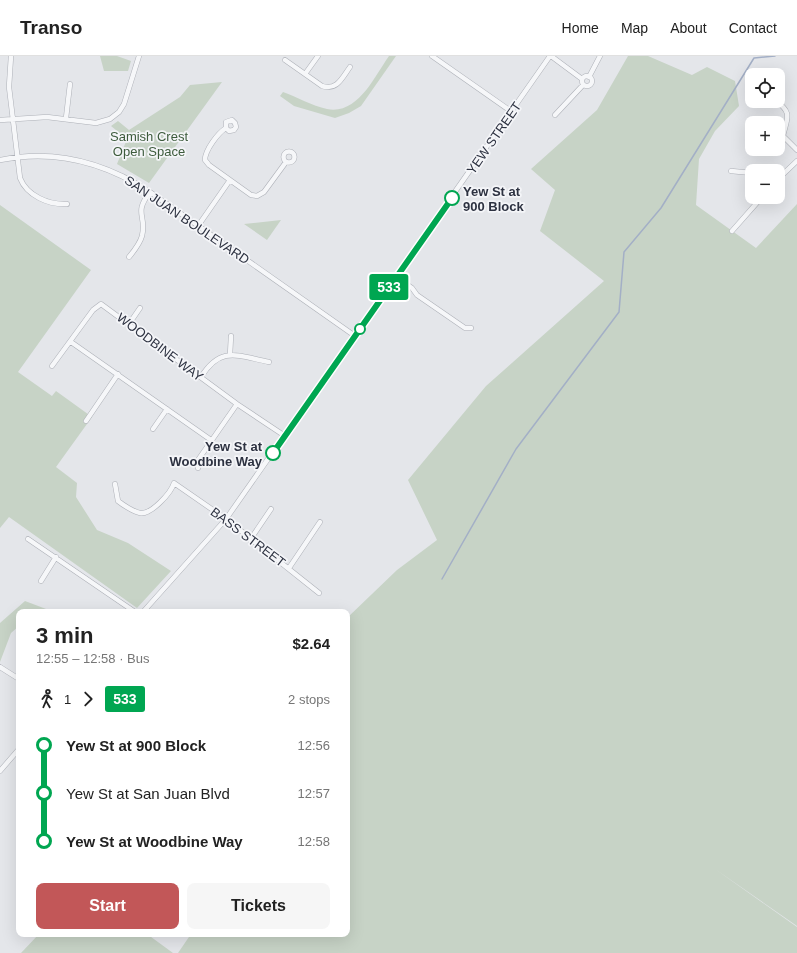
<!DOCTYPE html>
<html lang="en">
<head>
<meta charset="utf-8">
<style>
	:root { --surface:#fff; --page:#f6f6f6; --text:#222; --muted:#767676; --line:#e0e0e0; --accent:#c25758 }
	body { margin:0; font-family:Helvetica,sans-serif; background:var(--page); color:var(--text); height:100vh; display:flex; flex-direction:column; font-size:15px; white-space:nowrap }
	* { box-sizing:border-box; margin:0 }
	p { font-size:13px; color:var(--muted) }
	.icon { flex:none; width:22px; height:22px; fill:none; stroke:currentColor; stroke-width:2; stroke-linecap:round; stroke-linejoin:round }
	.map { position:relative; flex:1; overflow:hidden }
	.panel { position:absolute; left:16px; top:553px; width:334px; height:328px; display:flex; flex-direction:column; background:var(--surface); border-radius:8px; box-shadow:0 4px 16px #0002 }
	.panel>* { flex:none }
	.badge { padding:0 8px; border-radius:3px; font-size:14px; line-height:26px }
	.tools { position:absolute; left:745px; top:12px; display:grid; gap:8px }
	.tools a { display:grid; place-items:center; width:40px; height:40px; border-radius:8px; background:var(--surface); box-shadow:0 4px 16px #0002; font-size:20px }
	.map>.badge { position:absolute; translate:-50% -50%; box-shadow:0 0 0 2px #fff }
	.legs { display:flex; align-items:center; gap:6px; height:44px; padding:0 20px; font-size:13px }
	.legs p { margin-inline-start:auto }
	.overview { display:flex; align-items:center; justify-content:space-between; height:68px; padding:0 20px }
	h1 { font-size:22px; font-weight:700; line-height:30px }
	.primary-button { display:flex; gap:8px; margin-top:auto; padding:8px 20px }
	.primary-button a { flex:1; height:46px; border-radius:8px; background:var(--accent); color:#fff; font-size:16px; font-weight:700; line-height:46px; text-align:center }
	.primary-button a+a { background:var(--page); color:var(--text) }
	ul { padding:0 20px; list-style:none }
	li { display:flex; align-items:center; gap:14px; height:48px; font-size:15px }
	li i { display:grid; place-items:center; width:6px; height:100%; margin:0 5px; background:currentColor }
	li i::after { content:''; width:10px; height:10px; margin:-5px; border:3px solid; border-radius:50%; background:var(--surface) }
	li p { margin-inline-start:auto }
	li:first-child i { background:linear-gradient(#0000 50%,currentColor 0) }
	li:last-child i { background:linear-gradient(currentColor 50%,#0000 0) }
	header { display:flex; align-items:center; gap:24px; box-sizing:border-box; height:56px; padding:0 20px; background:var(--surface); border-bottom:1px solid var(--line) }
	header strong { font-size:19px }
	nav { display:flex; gap:22px; margin-inline-start:auto; font-size:14px }
	.map>svg:first-child { display:block }
	.green { fill:#c7d3c6 }
	.lines { fill:none; stroke-linecap:round; stroke-linejoin:round }
	.stream { stroke:#a3afc6; stroke-width:1.5 }
	.minor-casing { stroke:#adb0b7; stroke-width:5.5 }
	.minor { stroke:#f6f7f9; stroke-width:4.5 }
	.line-1-casing { stroke:#fff; stroke-width:9 }
	.line-1 { stroke:#00a651; stroke-width:6 }
	.stop-1-dot { fill:#fff; stroke:#00a651; stroke-width:2 }
	.labels { text-anchor:middle; dominant-baseline:central; stroke-width:3.5; stroke-linejoin:round; paint-order:stroke }
	.park-label { font-size:13px; fill:#3d5b3c; stroke:#f4f5f8 }
	.street-label { font-size:13px; fill:#2d3241; stroke:#f4f5f8 }
	.stop-label { font-size:13px; font-weight:bold; fill:#2d3241; stroke:#f4f5f8; text-anchor:start }
</style>
</head>
<body>
<header>
<strong>Transo</strong>
<nav><a>Home</a><a>Map</a><a>About</a><a>Contact</a></nav>
</header>
<div class="map">
<svg width="797" height="897" viewBox="0 0 797 897">
	<rect width="100%" height="100%" fill="#e4e6ea"/>
	<path class="green" d="M97,0H117L131,5L128,15H104L100,0Z
		M389,0H396L361,50L349,57L335,62L294,50L280,40L283,36C297,41 312,50 327,53C358,59 374,21 389,0Z
		M628,0H648L692,19L707,11L735,25L739,50L715,75L699,103L696,149L756,192L797,148V870L715,813L797,871V897H178L191,878H347V562L397,514L437,484L408,424L486,330L604,225L540,175L555,134L531,113L597,54Z
		M222,26L149,127L117,108L127,83L111,70L118,65L129,74L180,41L190,29Z
		M0,149L91,214L18,316L52,340L56,335L92,361L56,411L77,427L76,441L97,474L128,487L171,515L137,552L9,461L0,472Z
		M281,164L267,184L244,168Z
		M25,545L54,556H19V570L11,577L0,606V567Z
		M39,878H147L173,897H21Z"/>
	<g class="lines">
		<path class="stream" d="M442,523L516,393L619,256L624,196L661,152L754,2L775,0"/>
		<g class="minor-casing">
			<path id="minor" d="M11,0L9,31L20,122C27,140 49,149 67,148
				M432,0L512,56
				M551,0L582,23
				M285,4L322,30C337,35 342,22 350,11
				M305,18L318,0
				M582 25a5 5 0 1 1 10 0a5 5 0 1 1-10 0Z
				M589,21L600,0
				M776,45C793,57 787,62 783,80L797,94
				M555,59L583,29
				M66,62L70,28
				M0,64L47,61L96,67L110,63L119,56L124,48L139,0
				M226,72L229,75L234,74L236,71L235,67L232,64L226,66V72C218,77 205,94 205,104L209,109L251,139L257,140L264,136L286,106
				M283.5 101a5.5 5.5 0 1 1 11 0a5.5 5.5 0 1 1-11 0Z
				M0,104C54,93 104,106 150,136L355,280
				M731,115L752,117
				M778,123L797,105
				M198,170L230,124
				M732,175L762,141
				M129,201C134,195 140,187 142,180C147,159 133,158 150,136
				M396,221L412,232L417,239L465,272H471
				M129,268L140,252
				M71,286L211,384
				M230,299L231,280
				M52,310L93,254L101,248L237,348L285,380
				M201,321C221,289 238,300 269,306
				M86,365L118,318
				M153,373L167,353
				M198,412V404L237,348
				M115,428L118,445C123,449 134,456 140,457C151,459 171,437 174,427L226,463L319,537
				M28,483L135,556
				M250,484L271,453
				M289,512L320,466
				M41,525L56,501
				M143,556L226,463L550,0
				M0,611L19,623
				M0,715L19,693"/>
		</g>
		<use href="#minor" class="minor"/>
	</g>
	<g class="lines">
		<g class="line-1-casing">
			<path id="line-1" d="M273,397L452,142"/>
		</g>
		<use href="#line-1" class="line-1"/>
	</g>
	<g class="stop-1-dot">
		<circle cx="452" cy="142" r="7"/>
		<circle cx="360" cy="273" r="5"/>
		<circle cx="273" cy="397" r="7"/>
	</g>
	<g class="labels">
		<g class="park-label">
			<text x="149" y="80">Samish Crest<tspan x="149" dy="15">Open Space</tspan></text>
		</g>
		<g class="street-label">
			<text transform="translate(494 82) rotate(-55)">YEW STREET</text>
			<text transform="translate(187 164) rotate(34)">SAN JUAN BOULEVARD</text>
			<text transform="translate(160 291) rotate(37)">WOODBINE WAY</text>
			<text transform="translate(248 481) rotate(37)">BASS STREET</text>
		</g>
		<g class="stop-label">
			<text x="463" y="135">Yew St at<tspan x="463" dy="15">900 Block</tspan></text>
			<text x="262" y="390" text-anchor="end">Yew St at<tspan x="262" dy="15">Woodbine Way</tspan></text>
		</g>
	</g>
</svg>
<div class="tools">
<a><svg class="icon" aria-label="locate" viewBox="0 0 24 24"><circle cx="12" cy="12" r="6"/><path d="M12 2v4M12 18v4M2 12h4M18 12h4"/></svg></a>
<a>+</a>
<a>−</a>
</div>
<b class="badge" style="left:389px;top:231px;background:#00a651;color:#fff">533</b>
<section class="panel">
<div class="overview"><div><h1>3 min</h1><p>12:55 – 12:58 · Bus</p></div><b>$2.64</b></div>
<div class="legs"><svg class="icon" aria-label="walk" viewBox="0 0 24 24"><circle cx="13" cy="4" r="2"/><path d="M13 8l-2 6 4 7M11 14l-3 7M7 12l3-4h3l4 4"/></svg>1<svg class="icon" aria-label="forward" viewBox="0 0 24 24"><path d="M9 5l7 7-7 7"/></svg><b class="badge" style="background:#00a651;color:#fff">533</b><p>2 stops</p></div>
<ul>
<li><i style="color:#00a651"></i><b>Yew St at 900 Block</b><p>12:56</p></li>
<li><i style="color:#00a651"></i><span>Yew St at San Juan Blvd</span><p>12:57</p></li>
<li><i style="color:#00a651"></i><b>Yew St at Woodbine Way</b><p>12:58</p></li>
</ul>
<div class="primary-button"><a>Start</a><a>Tickets</a></div>
</section>
</div>
</body>
</html>
